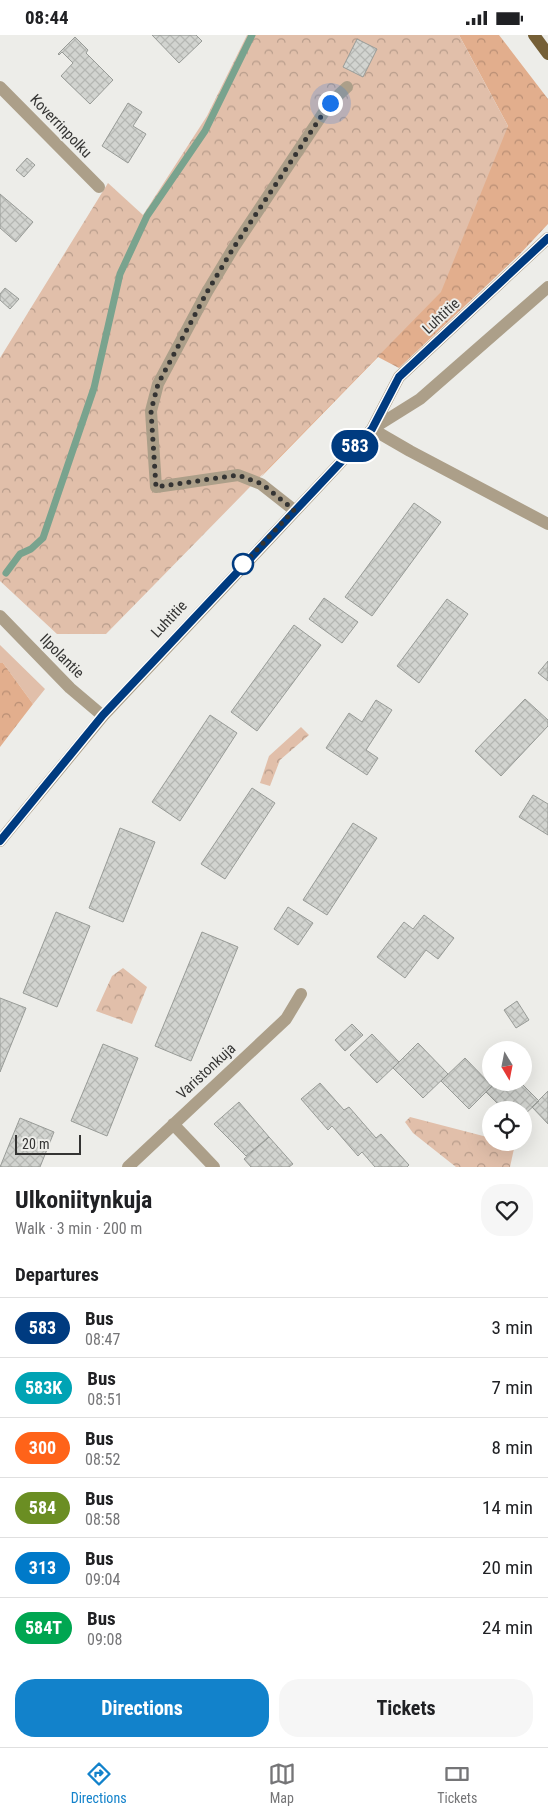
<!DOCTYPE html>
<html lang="en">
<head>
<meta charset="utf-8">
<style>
	:root { --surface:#fff; --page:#f6f6f6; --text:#202124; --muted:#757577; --line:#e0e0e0; --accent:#1282cb }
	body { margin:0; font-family:"Roboto Condensed",sans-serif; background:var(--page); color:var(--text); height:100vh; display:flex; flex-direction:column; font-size:19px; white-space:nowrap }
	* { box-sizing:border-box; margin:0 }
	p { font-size:16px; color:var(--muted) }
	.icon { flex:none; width:28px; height:28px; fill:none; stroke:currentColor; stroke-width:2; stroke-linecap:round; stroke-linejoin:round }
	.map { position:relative; height:1132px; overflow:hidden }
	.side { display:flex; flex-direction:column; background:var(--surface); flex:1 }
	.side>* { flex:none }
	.badge { padding:0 10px; border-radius:16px; font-size:18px; line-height:32px }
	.needle { width:32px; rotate:170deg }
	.buttons { position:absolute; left:482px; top:1006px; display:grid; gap:10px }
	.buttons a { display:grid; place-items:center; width:50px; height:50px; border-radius:50%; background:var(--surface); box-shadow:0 5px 20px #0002; font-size:25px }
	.scale { position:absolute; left:15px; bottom:12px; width:66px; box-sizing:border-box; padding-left:5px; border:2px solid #343433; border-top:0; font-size:14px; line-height:18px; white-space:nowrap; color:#343433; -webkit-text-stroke:4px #edede9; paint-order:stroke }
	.you { position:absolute; width:25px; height:25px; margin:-12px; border:4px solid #fff; border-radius:50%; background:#1a73e8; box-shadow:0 0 0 8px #1a73e833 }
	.map>.badge { position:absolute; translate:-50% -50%; box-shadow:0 0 0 2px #fff }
	h2 { padding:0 15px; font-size:19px; line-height:45px }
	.round { display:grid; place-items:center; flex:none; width:52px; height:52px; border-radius:20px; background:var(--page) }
	.headline { display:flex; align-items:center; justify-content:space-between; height:85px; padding:0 15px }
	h1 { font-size:24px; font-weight:700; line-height:38px }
	.cta { display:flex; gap:10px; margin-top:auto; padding:10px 15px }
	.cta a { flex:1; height:58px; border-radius:20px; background:var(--accent); color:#fff; font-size:20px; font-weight:700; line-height:58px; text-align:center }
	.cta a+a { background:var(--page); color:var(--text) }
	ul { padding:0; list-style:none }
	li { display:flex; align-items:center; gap:15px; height:60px; padding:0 15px; border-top:1px solid var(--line) }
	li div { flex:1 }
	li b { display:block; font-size:19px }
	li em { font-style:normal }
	li .badge { min-width:55px; font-weight:700; text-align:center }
	.status { display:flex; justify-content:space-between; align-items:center; height:35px; padding:0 25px; background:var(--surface); direction:ltr }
	.status svg { height:14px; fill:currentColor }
	.tab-bar { display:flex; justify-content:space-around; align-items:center; height:70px; border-top:1px solid var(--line); background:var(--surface); font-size:14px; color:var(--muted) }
	.tab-bar a { display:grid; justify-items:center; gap:2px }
	.tab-bar .active { color:var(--accent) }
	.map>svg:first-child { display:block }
	.grass { fill:#e1bfaa }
	.forest { fill:url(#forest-crowns) }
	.park { fill:url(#park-crowns) }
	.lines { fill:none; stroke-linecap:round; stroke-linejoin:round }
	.stream { stroke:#79a38e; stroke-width:7 }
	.building { fill:url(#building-cross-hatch); stroke:#989b97 }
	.minor { stroke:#ac9f89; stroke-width:12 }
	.major { stroke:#755f36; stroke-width:12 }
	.line-casing { stroke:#fff; stroke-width:11 }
	.line { stroke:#003b80; stroke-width:8 }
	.walk { stroke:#343433; stroke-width:5; stroke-dasharray:0 9 }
	.stop-dot { fill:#fff; stroke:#003b80; stroke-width:2.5 }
	.labels { text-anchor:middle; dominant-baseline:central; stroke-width:4; stroke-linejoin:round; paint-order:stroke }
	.street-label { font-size:15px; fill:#343433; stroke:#edede9 }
</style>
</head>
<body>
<div class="status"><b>08:44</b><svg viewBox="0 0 49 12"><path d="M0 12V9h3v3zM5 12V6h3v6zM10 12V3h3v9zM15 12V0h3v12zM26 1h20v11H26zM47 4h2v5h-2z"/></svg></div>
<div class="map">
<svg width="548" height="1132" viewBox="0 0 548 1132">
	<defs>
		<pattern id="forest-crowns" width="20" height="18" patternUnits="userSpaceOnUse" patternTransform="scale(1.25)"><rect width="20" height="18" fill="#e2ae8d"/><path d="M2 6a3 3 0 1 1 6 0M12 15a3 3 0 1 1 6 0" fill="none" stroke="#b88e74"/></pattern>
		<pattern id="park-crowns" width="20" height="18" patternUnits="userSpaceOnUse" patternTransform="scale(1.25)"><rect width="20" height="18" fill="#e1bfaa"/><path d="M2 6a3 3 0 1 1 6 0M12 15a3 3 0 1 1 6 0" fill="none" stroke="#b79c8b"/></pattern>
		<pattern id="building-cross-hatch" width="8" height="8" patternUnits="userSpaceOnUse" patternTransform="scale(1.25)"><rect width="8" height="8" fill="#d2d4d0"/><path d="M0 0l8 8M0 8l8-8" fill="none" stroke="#b5b7b3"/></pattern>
	</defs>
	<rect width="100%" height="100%" fill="#edede9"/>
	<path class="grass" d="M0,610L45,654L33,669L3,628H0Z"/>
	<path class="forest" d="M459,0H499L548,64V189L519,220L399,333L378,322L261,442L508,91Z
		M0,628H3L33,669L0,712Z"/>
	<path class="park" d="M247,0H459L508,91L441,257L106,599H57L0,546V323L108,148L143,180L207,81Z
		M301,692L309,700L280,725L270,751L260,748L269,721Z
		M123,933L147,952L132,989L96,976L112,941Z
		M410,1082L491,1103V1108L515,1109L510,1132H456L413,1098L405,1087Z"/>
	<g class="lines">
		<path class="stream" d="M6,538L20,519L31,514L43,503L94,353L120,239L147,181L205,96L252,0"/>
	</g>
	<path class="building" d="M152,0H196L202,6L179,28Z
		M75,2L88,15L86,18L113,45L90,69L61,41L73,28L62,17L59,20L58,19Z
		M357,4L377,14L363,42L343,32Z
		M128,68L142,77L133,91L146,99L128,128L102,111Z
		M27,123L35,130L24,142L16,135Z
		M0,159L33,187L16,207L0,193Z
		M5,253L19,264L10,274L0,265V259Z
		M414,468L441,487L372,581L345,562Z
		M324,563L358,587L342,608L309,584Z
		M447,564L468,579L419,648L397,631Z
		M294,590L321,610L257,696L231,677Z
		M548,626V646L538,638Z
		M525,664L548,685V691L501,741L475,716Z
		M376,665L392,675L366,715L378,723L367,740L326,713L349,678L362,687Z
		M210,680L237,698L180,786L152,767Z
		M252,753L275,768L225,844L201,829Z
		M533,760L548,769V800L519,782Z
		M353,788L377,803L327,880L303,865Z
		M120,793L155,807L123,887L89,873Z
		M288,872L313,888L298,910L274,894Z
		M56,877L90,891L57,972L23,958Z
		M424,880L454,903L438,924L426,915L405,943L377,922L404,887L413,894Z
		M202,897L238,912L191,1026L155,1011Z
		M0,963L26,973L0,1037Z
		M517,966L529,985L516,993L504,975Z
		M352,989L363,1000L345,1016L335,1005Z
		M372,999L399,1027L377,1048L350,1020Z
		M418,1008L448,1039L423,1063L393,1033Z
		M103,1009L138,1023L107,1101L71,1086Z
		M465,1023L492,1051L469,1074L441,1046Z
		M320,1048L344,1075L349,1072L376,1103L381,1099L409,1130L407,1132H375L362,1117L358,1121L332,1091L328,1095L301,1064Z
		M496,1048H521L539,1066L524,1080V1075H504L486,1057Z
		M548,1056V1089L532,1072Z
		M239,1067L269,1102L246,1121L214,1089Z
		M20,1083L54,1097L40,1132H0Z
		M269,1102L293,1129L289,1132H251L244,1124Z"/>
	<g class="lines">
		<path class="minor" d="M0,52L99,152
			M372,394L399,342L548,203
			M372,394L410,416L548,489
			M294,475L261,449L238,440L156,452L151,376L158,349L207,257L234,212L330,68L347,52
			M0,581L70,653L103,681
			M0,806L103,681L372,394L420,364L548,252
			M173,1089L214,1132
			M128,1132L286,984L301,959"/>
		<path class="major" d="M534,0L548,19"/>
	</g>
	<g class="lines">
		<g class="line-casing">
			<path id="line" d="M0,806L103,680L372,394L399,342L548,203"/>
		</g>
		<use href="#line" class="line"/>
		<path class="walk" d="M243,529L241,532L294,475L262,449L238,440L156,452L151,376L158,349L207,257L234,212L330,68"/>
	</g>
	<circle class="stop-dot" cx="243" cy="529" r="10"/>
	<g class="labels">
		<g class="street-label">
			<text transform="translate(61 91) rotate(46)">Koverrinpolku</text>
			<text transform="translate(441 281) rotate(-43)">Luhtitie</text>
			<text transform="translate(169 584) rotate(-47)">Luhtitie</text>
			<text transform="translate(62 621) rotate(45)">Ilpolantie</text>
			<text transform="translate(206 1036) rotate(-43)">Varistonkuja</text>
		</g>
	</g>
</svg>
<div class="buttons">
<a><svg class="needle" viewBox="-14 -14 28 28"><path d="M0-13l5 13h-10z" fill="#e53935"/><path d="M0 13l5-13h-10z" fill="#757577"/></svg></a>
<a><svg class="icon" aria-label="locate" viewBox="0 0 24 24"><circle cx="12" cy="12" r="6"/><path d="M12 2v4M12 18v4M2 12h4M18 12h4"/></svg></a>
</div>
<div class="scale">20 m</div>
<div class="you" style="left:330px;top:68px"></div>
<b class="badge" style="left:355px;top:411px;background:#003b80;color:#fff">583</b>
</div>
<section class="side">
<div class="headline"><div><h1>Ulkoniitynkuja</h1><p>Walk · 3 min · 200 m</p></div><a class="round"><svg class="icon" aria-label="heart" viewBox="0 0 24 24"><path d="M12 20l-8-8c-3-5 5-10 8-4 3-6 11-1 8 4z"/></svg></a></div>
<h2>Departures</h2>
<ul>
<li><span class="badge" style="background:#003b80;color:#fff">583</span><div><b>Bus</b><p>08:47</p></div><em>3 min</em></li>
<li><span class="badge" style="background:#00a3b4;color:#fff">583K</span><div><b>Bus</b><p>08:51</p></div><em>7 min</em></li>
<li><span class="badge" style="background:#ff6319;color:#fff">300</span><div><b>Bus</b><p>08:52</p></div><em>8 min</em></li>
<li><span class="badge" style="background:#6b8e23;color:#fff">584</span><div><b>Bus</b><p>08:58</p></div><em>14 min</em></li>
<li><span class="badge" style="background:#007ac9;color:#fff">313</span><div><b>Bus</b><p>09:04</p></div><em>20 min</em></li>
<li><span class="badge" style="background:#00a651;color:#fff">584T</span><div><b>Bus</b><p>09:08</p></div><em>24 min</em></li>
</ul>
<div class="cta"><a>Directions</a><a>Tickets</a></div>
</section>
<nav class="tab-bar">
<a class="active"><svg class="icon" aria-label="directions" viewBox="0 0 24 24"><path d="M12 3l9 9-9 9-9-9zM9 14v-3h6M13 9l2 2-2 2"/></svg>Directions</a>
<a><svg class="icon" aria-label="map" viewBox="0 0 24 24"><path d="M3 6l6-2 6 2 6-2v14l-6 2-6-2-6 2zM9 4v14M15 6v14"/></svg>Map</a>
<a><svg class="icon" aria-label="tickets" viewBox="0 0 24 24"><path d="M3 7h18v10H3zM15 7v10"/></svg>Tickets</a>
</nav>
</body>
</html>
